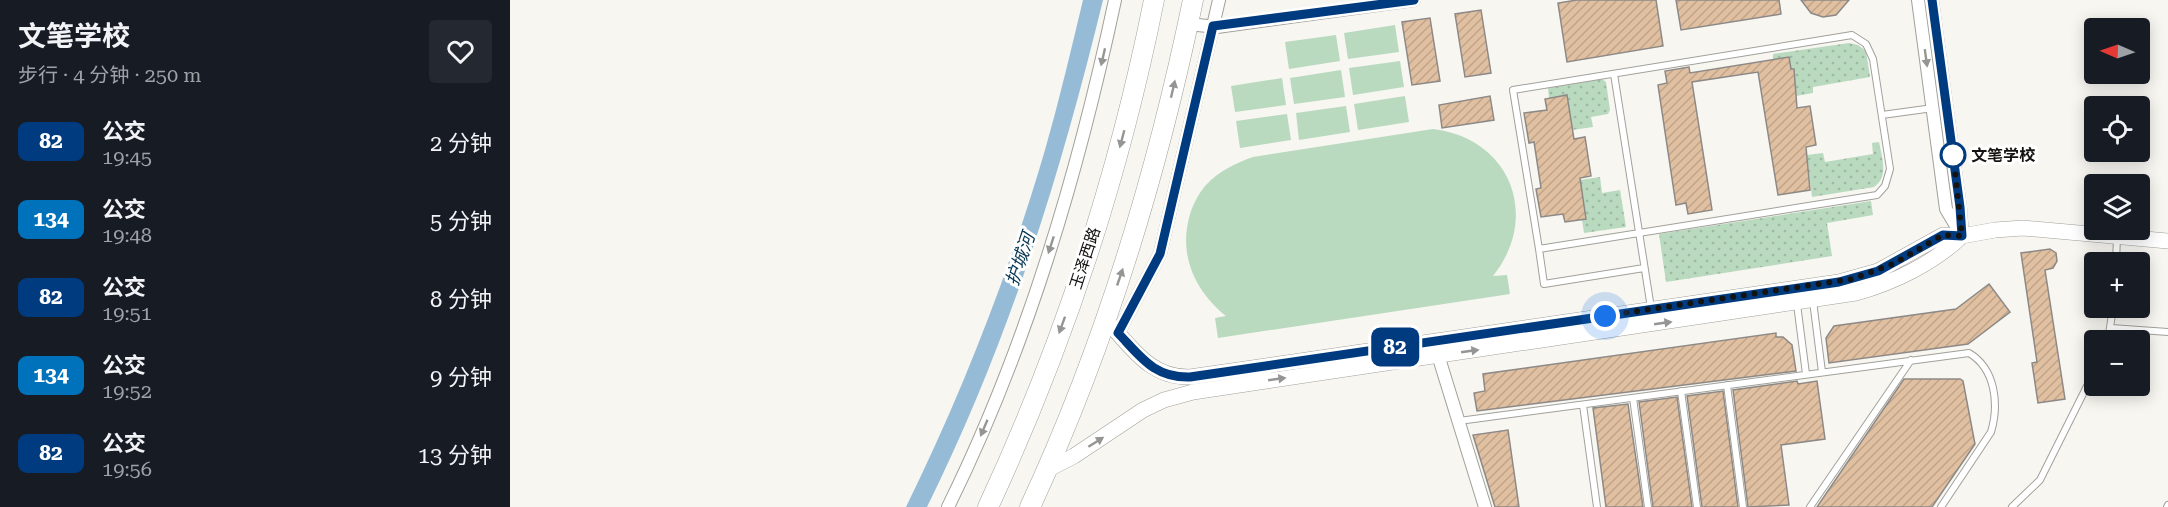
<!DOCTYPE html>
<html lang="zh">
<head>
<meta charset="utf-8">
<style>
	:root { --surface:#171b24; --page:#242831; --text:#f1f3f6; --muted:#9ea1a6 }
	body { margin:0; font-family:"Roboto Serif","Noto Sans SC",serif; background:var(--page); color:var(--text); height:100vh; display:flex; flex-direction:column; font-size:22px; white-space:nowrap }
	* { box-sizing:border-box; margin:0 }
	p { font-size:20px; color:var(--muted) }
	.icon { flex:none; width:33px; height:33px; fill:none; stroke:currentColor; stroke-width:2; stroke-linecap:round; stroke-linejoin:round }
	.map { position:relative; flex:1; overflow:hidden }
	.drawer { display:flex; flex-direction:column; background:var(--surface); width:510px }
	.drawer>* { flex:none }
	.badge { padding:0 12px; border-radius:9px; font-size:21px; line-height:39px }
	.needle { width:39px; rotate:272deg }
	.buttons { position:absolute; left:1574px; top:18px; display:grid; gap:12px }
	.buttons a { display:grid; place-items:center; width:66px; height:66px; border-radius:6px; background:var(--surface); box-shadow:0 3px 15px #0003; font-size:30px }
	.you { position:absolute; width:30px; height:30px; margin:-15px; border:4px solid #fff; border-radius:50%; background:#1a73e8; box-shadow:0 0 0 9px #1a73e833 }
	.map>.badge { position:absolute; translate:-50% -50%; box-shadow:0 0 0 3px #fff }
	.round { display:grid; place-items:center; flex:none; width:63px; height:63px; border-radius:6px; background:var(--page) }
	.headline { display:flex; align-items:center; justify-content:space-between; height:102px; padding:0 18px }
	h1 { font-size:28px; font-weight:700; line-height:45px }
	ul { padding:0; list-style:none }
	li { display:flex; align-items:center; gap:18px; height:78px; padding:0 18px }
	li div { flex:1 }
	li b { display:block; font-size:22px }
	li em { font-style:normal }
	li .badge { min-width:66px; font-weight:700; text-align:center }
	main { display:flex; flex:1; min-height:0 }
	.map>svg:first-child { display:block }
	.grass { fill:url(#grass-dots) }
	.pitch { fill:#b9dabf }
	.water { fill:#96bbd7 }
	.building { fill:url(#building-hatch); stroke:#8d8986; stroke-width:1.5 }
	.lines { fill:none; stroke-linecap:round; stroke-linejoin:round }
	.service-casing { stroke:#a1a09b; stroke-width:8 }
	.minor-casing { stroke:#a1a09b; stroke-width:14 }
	.tertiary-casing { stroke:#a1a09b; stroke-width:16 }
	.primary-casing { stroke:#a1a09b; stroke-width:21 }
	.service { stroke:#fff; stroke-width:6 }
	.minor { stroke:#fff; stroke-width:12 }
	.tertiary { stroke:#fff; stroke-width:15 }
	.primary { stroke:#fff; stroke-width:20 }
	.oneway { fill:#959594 }
	.line-casing { stroke:#fff; stroke-width:14 }
	.line { stroke:#003b80; stroke-width:9 }
	.walk { stroke:#141311; stroke-width:6; stroke-dasharray:0 10.8 }
	.stop-dot { fill:#fff; stroke:#003b80; stroke-width:3 }
	.labels { text-anchor:middle; dominant-baseline:central; stroke-width:6; stroke-linejoin:round; paint-order:stroke }
	.stop-label { font-size:16px; font-weight:bold; fill:#141311; stroke:#fff; text-anchor:start }
	.street-label { font-size:16px; fill:#141311; stroke:#fff }
	.water-label { font-size:18px; font-style:italic; fill:#083753; stroke:#fff }
</style>
</head>
<body>
<main>
<section class="drawer">
<div class="headline"><div><h1>文笔学校</h1><p>步行 · 4 分钟 · 250 m</p></div><a class="round"><svg class="icon" aria-label="heart" viewBox="0 0 24 24"><path d="M12 20l-8-8c-3-5 5-10 8-4 3-6 11-1 8 4z"/></svg></a></div>
<ul>
<li><span class="badge" style="background:#003b80;color:#fff">82</span><div><b>公交</b><p>19:45</p></div><em>2 分钟</em></li>
<li><span class="badge" style="background:#0072bc;color:#fff">134</span><div><b>公交</b><p>19:48</p></div><em>5 分钟</em></li>
<li><span class="badge" style="background:#003b80;color:#fff">82</span><div><b>公交</b><p>19:51</p></div><em>8 分钟</em></li>
<li><span class="badge" style="background:#0072bc;color:#fff">134</span><div><b>公交</b><p>19:52</p></div><em>9 分钟</em></li>
<li><span class="badge" style="background:#003b80;color:#fff">82</span><div><b>公交</b><p>19:56</p></div><em>13 分钟</em></li>
</ul>
</section>
<div class="map">
<svg width="1658" height="507" viewBox="0 0 1658 507">
	<defs>
		<pattern id="grass-dots" width="8" height="8" patternUnits="userSpaceOnUse" patternTransform="scale(1.5)"><rect width="8" height="8" fill="#b9dabf"/><path d="M2 2h.1M6 6h.1" fill="none" stroke="#9ebaa3" stroke-width="1.8" stroke-linecap="round"/></pattern>
		<pattern id="building-hatch" width="6" height="6" patternUnits="userSpaceOnUse" patternTransform="scale(1.5)"><rect width="6" height="6" fill="#e1c0a1"/><path d="M-1 1l2-2M0 6l6-6M5 7l2-2" fill="none" stroke="#c0a48a"/></pattern>
	</defs>
	<rect width="100%" height="100%" fill="#f7f6f1"/>
	<path class="grass" d="M1339,43L1348,45L1356,51L1360,77L1303,87V93L1286,96L1284,69H1281L1279,57L1263,60V54Z
		M1092,79L1096,82L1100,110L1098,114L1081,117L1083,127L1062,130L1057,96L1039,98L1038,88Z
		M1369,142C1372,158 1379,177 1364,187L1302,197L1297,155L1313,153L1315,162L1363,154L1362,143Z
		M1090,177L1092,193L1110,190L1116,227L1074,233L1072,220L1076,218L1070,180Z
		M1361,201L1363,215L1317,223L1322,256L1156,282L1149,234Z"/>
	<path class="pitch" d="M885,25L889,52L838,59L834,33Z
		M826,35L830,61L779,69L775,42Z
		M890,61L894,87L843,95L839,68Z
		M831,70L835,97L784,104L780,78Z
		M772,78L776,105L725,112L721,86Z
		M895,96L899,122L848,130L844,104Z
		M836,106L840,132L789,140L786,113Z
		M777,114L781,140L730,148L726,121Z
		M923,129C1000,138 1031,216 983,276L997,275L1000,294L708,338L705,318L716,316C686,292 669,257 679,218C682,206 688,194 696,185C709,171 726,163 743,157Z"/>
	<path class="water" d="M573,0H593C550,177 498,343 417,507H396C452,393 499,273 535,150C549,101 561,50 573,0Z"/>
	<path class="building" d="M1067,0H1146L1153,46L1057,62L1048,3Z
		M1166,0H1269L1271,14L1171,30Z
		M1291,0H1339L1326,15L1313,17L1301,13Z
		M971,10L981,73L955,77L945,14Z
		M920,18L930,81L902,85L892,22Z
		M1279,57L1281,69H1284L1287,108L1300,106L1306,145L1296,147L1300,190L1268,195L1248,72L1182,82L1202,210L1178,214L1176,203L1166,205L1148,85L1157,83L1155,71L1179,67L1180,73Z
		M1057,95L1064,139L1075,137L1081,176L1070,178L1076,219L1055,222L1053,214L1031,217L1026,189L1031,188L1024,142L1019,143L1014,113L1037,110L1035,99Z
		M980,96L984,120L932,128L929,105Z
		M1540,249L1546,253L1547,261L1543,268L1535,270L1555,399L1528,403L1522,363L1527,362L1511,253Z
		M1479,284L1500,312L1458,344L1319,363L1316,338L1324,326L1446,309Z
		M1266,333V337H1273L1282,345L1286,371L967,411L964,393L975,391L973,374Z
		M1394,379H1450L1453,381L1465,444L1422,507H1307Z
		M1287,381L1288,384L1307,381L1315,439L1271,445L1279,505L1238,507L1223,390Z
		M1213,391L1228,507H1192L1177,396Z
		M1167,397L1182,507H1143L1129,402Z
		M1118,404L1133,507H1096L1083,408Z
		M998,430L1009,507H985L963,435Z"/>
	<g class="lines">
		<g class="service-casing">
			<path id="service" d="M1342,35L1356,44L1363,59L1380,169L1375,186L1367,195L1029,249L1003,90Z
				M1104,74L1141,308
				M1372,115L1423,108
				M1029,249L1034,284L1134,268
				M1606,262L1607,237
				M1303,301L1312,372
				M1287,304L1296,374
				M1601,328L1658,332
				M1598,340L1603,308
				M1217,385L1233,507
				M1171,391L1187,507
				M1123,398L1138,507
				M1073,405L1087,507
				M949,421L1459,353C1486,369 1489,405 1481,432L1431,507
				M1300,507L1401,360
				M1502,507L1530,480L1584,372
				M1657,507L1658,505"/>
		</g>
		<g class="minor-casing">
			<path id="minor" d="M1408,0L1436,209L1452,236
				M1422,0L1450,207L1452,232
				M678,24L707,27L904,0
				M608,333L650,254L709,0
				M928,355L975,507
				M438,507C517,347 568,174 605,0"/>
		</g>
		<g class="tertiary-casing">
			<path id="tertiary" d="M595,319C621,346 639,378 680,377L1329,282L1368,271L1433,235L1452,236L1485,230L1513,228L1658,241
				M535,471L564,456L633,410L654,400L683,392L1346,293C1383,283 1424,263 1452,236"/>
		</g>
		<g class="primary-casing">
			<path id="primary" d="M478,507C553,346 609,175 644,0
				M520,507C595,346 647,174 683,0"/>
		</g>
		<use href="#service" class="service"/>
		<use href="#minor" class="minor"/>
		<use href="#tertiary" class="tertiary"/>
		<use href="#primary" class="primary"/>
	</g>
	<defs><path id="oneway-solid" d="M-6-.8H1V-3.2L6.5 0L1 3.2V.8H-6Z" transform="scale(1.5)"/></defs>
	<g class="oneway">
		<use href="#oneway-solid" transform="translate(593 57) rotate(103)"/>
		<use href="#oneway-solid" transform="translate(1416 58) rotate(82)"/>
		<use href="#oneway-solid" transform="translate(663 89) rotate(-77)"/>
		<use href="#oneway-solid" transform="translate(612 139) rotate(105)"/>
		<use href="#oneway-solid" transform="translate(541 245) rotate(108)"/>
		<use href="#oneway-solid" transform="translate(610 277) rotate(-71)"/>
		<use href="#oneway-solid" transform="translate(1153 323) rotate(-8)"/>
		<use href="#oneway-solid" transform="translate(552 325) rotate(110)"/>
		<use href="#oneway-solid" transform="translate(960 351) rotate(-8)"/>
		<use href="#oneway-solid" transform="translate(767 379) rotate(-8)"/>
		<use href="#oneway-solid" transform="translate(474 428) rotate(113)"/>
		<use href="#oneway-solid" transform="translate(586 442) rotate(-32)"/>
	</g>
	<g class="lines">
		<g class="line-casing">
			<path id="line" d="M904,0L703,26L650,254L608,333C631,357 644,378 680,377L1329,282L1368,271L1433,235L1452,236L1450,207L1422,0"/>
		</g>
		<use href="#line" class="line"/>
		<path class="walk" d="M1095,316L1342,279L1383,264L1433,235L1452,236L1443,153V155"/>
	</g>
	<circle class="stop-dot" cx="1443" cy="155" r="12"/>
	<g class="labels">
		<g class="stop-label">
			<text x="1461" y="155">文笔学校</text>
		</g>
		<g class="street-label">
			<text transform="translate(575 258) rotate(-72)">玉泽西路</text>
		</g>
		<g class="water-label">
			<text transform="translate(510 259) rotate(-71)">护城河</text>
		</g>
	</g>
</svg>
<div class="buttons">
<a><svg class="needle" viewBox="-14 -14 28 28"><path d="M0-13l5 13h-10z" fill="#e53935"/><path d="M0 13l5-13h-10z" fill="#9ea1a6"/></svg></a>
<a><svg class="icon" aria-label="locate" viewBox="0 0 24 24"><circle cx="12" cy="12" r="6"/><path d="M12 2v4M12 18v4M2 12h4M18 12h4"/></svg></a>
<a><svg class="icon" aria-label="layers" viewBox="0 0 24 24"><path d="M12 4l9 5-9 5-9-5zM3 14l9 5 9-5"/></svg></a>
<a>+</a>
<a>−</a>
</div>
<div class="you" style="left:1095px;top:316px"></div>
<b class="badge" style="left:885px;top:347px;background:#003b80;color:#fff">82</b>
</div>
</main>
</body>
</html>
